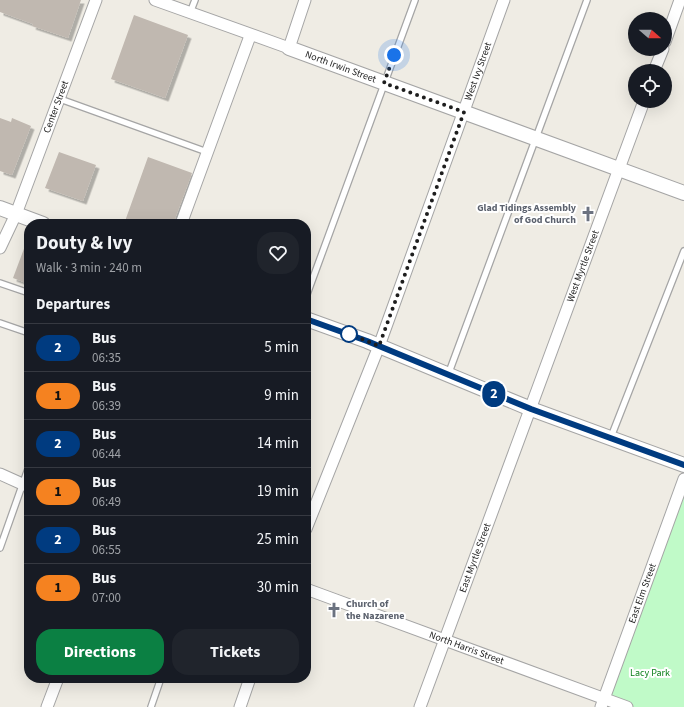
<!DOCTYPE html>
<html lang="en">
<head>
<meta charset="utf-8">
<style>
	:root { --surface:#171b24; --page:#20242c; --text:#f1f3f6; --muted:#9ea1a6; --line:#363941; --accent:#0b8043 }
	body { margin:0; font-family:"Source Sans 3",sans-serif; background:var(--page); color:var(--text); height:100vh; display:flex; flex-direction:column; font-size:15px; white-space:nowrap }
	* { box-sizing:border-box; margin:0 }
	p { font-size:13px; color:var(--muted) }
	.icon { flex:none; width:22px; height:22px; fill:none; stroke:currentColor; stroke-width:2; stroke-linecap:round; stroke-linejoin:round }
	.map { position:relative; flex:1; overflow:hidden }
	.sheet { position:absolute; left:24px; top:219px; width:287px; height:464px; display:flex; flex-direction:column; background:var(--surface); border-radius:16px; box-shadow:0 4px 16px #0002 }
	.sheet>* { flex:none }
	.badge { padding:0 8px; border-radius:13px; font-size:14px; line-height:26px }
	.needle { width:26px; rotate:110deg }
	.controls { position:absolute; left:628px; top:12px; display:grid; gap:8px }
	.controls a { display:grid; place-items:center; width:44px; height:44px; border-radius:50%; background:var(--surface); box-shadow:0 4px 16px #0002; font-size:20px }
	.you { position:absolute; width:20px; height:20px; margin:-10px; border:3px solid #fff; border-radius:50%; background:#1a73e8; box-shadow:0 0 0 6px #1a73e833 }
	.map>.badge { position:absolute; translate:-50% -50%; box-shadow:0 0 0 2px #fff }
	h2 { padding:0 12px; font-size:15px; line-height:36px }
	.round { display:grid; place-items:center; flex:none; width:42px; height:42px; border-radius:16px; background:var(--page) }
	.summary { display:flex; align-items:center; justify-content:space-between; height:68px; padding:0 12px }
	h1 { font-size:19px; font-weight:700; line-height:30px }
	.primary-button { display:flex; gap:8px; margin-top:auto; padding:8px 12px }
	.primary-button a { flex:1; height:46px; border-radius:16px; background:var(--accent); color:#fff; font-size:16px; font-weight:700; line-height:46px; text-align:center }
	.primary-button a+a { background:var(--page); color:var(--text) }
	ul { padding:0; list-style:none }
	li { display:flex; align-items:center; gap:12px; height:48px; padding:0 12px; border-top:1px solid var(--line) }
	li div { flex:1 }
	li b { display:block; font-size:15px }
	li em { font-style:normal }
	li .badge { min-width:44px; font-weight:700; text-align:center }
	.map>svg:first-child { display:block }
	.park { fill:#c0fac8 }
	.building { fill:#c0b8b0; filter:url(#shadow) }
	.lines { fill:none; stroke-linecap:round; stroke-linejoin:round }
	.service-casing { stroke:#a5a5a5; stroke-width:8 }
	.minor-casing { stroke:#a5a5a5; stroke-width:13 }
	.tertiary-casing { stroke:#a5a5a5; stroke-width:16 }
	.service { stroke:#fff; stroke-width:5.5 }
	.minor { stroke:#fff; stroke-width:11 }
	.tertiary { stroke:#fff; stroke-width:14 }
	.line-casing { stroke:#fff; stroke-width:9 }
	.line { stroke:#003b80; stroke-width:6 }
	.walk { stroke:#1e1e1e; stroke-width:4; stroke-dasharray:0 7.2 }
	.stop-dot { fill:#fff; stroke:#003b80; stroke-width:2 }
	.labels { text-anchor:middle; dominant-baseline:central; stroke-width:4; stroke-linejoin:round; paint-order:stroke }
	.street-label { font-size:10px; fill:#1e1e1e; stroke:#fff }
	.worship-label { font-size:10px; font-weight:bold; fill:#5b616d; stroke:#fff; text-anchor:end }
	.park-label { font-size:10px; fill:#0a7f19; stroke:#fff }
</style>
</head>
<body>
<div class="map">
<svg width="684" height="707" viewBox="0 0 684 707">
	<defs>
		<filter id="shadow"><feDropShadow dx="3.5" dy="3.5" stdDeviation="0" flood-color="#0004"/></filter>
	</defs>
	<rect width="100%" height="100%" fill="#efece4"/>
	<path class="park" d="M684,479V707H627L604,699Z"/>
	<path class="building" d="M0,0H81L68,38L32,26L33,24L0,12Z
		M134,15L188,35L165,98L111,79Z
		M0,118L11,122L12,118L31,126L12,175L0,171Z
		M59,152L96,165L83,201L45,188Z
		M148,157L192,173L173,224H124Z
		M28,238H29V284L13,278Z"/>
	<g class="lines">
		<g class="service-casing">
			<path id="service" d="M190,13L195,0
				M60,99L207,152
				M0,283L29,293
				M306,297L415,0
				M0,323L29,333
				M448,375L587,0
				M611,437L684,251
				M0,548L29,466
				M151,707L161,678"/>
		</g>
		<g class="minor-casing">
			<g id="minor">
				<path d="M155,0L289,48L305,0"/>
				<path d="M665,42L680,0"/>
				<path d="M654,71L663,49"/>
				<path d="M181,224L250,36"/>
				<path id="s1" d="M0,248L16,214L96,0"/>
				<path d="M0,474L29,487"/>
				<path id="s2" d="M306,529L379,346L504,0"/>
				<path id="s3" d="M306,589L627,707"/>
				<path d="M47,707L58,678"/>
				<path d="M240,707L250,678"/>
				<path id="s4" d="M420,707L644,101"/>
				<path id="s5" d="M601,707L684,479"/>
			</g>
		</g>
		<g class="tertiary-casing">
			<g id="tertiary">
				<path id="s6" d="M289,48L684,193"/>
				<path d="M0,208L43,224"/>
				<path d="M306,319L367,341L531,409L684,465"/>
			</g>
		</g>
		<use href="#service" class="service"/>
		<use href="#minor" class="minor"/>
		<use href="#tertiary" class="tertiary"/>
	</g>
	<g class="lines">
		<g class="line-casing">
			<path id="line" d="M306,319L367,341L531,409L684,465"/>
		</g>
		<use href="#line" class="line"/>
		<path class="walk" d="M349,334L379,346L464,112L384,83L394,55"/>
	</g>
	<defs>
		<g id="church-bare" transform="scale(1.2)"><path d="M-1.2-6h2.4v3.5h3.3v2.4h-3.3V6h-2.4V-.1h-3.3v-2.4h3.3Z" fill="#6b7280" stroke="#fff" stroke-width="2.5" paint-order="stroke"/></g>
	</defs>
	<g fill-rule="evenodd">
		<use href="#church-bare" x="588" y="214"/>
		<use href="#church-bare" x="334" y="610"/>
	</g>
	<circle class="stop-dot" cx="349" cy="334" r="8"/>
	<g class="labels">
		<g class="street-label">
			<text stroke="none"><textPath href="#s6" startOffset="55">North Irwin Street</textPath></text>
			<text stroke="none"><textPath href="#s2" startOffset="489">West Ivy Street</textPath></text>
			<text stroke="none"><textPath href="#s1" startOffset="152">Center Street</textPath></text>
			<text stroke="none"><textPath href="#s4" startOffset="470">West Myrtle Street</textPath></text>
			<text stroke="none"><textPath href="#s4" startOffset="159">East Myrtle Street</textPath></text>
			<text stroke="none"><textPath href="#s5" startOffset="121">East Elm Street</textPath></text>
			<text stroke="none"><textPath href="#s3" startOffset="171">North Harris Street</textPath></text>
		</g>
		<g class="worship-label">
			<text x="576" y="208">Glad Tidings Assembly<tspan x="576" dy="12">of God Church</tspan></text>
			<text x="346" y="604" text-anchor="start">Church of<tspan x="346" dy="12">the Nazarene</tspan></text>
		</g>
		<g class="park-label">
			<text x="650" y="673">Lacy Park</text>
		</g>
	</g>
</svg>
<div class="controls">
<a><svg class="needle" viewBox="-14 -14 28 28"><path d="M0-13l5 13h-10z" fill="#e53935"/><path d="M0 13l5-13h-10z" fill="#9ea1a6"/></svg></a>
<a><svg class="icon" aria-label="locate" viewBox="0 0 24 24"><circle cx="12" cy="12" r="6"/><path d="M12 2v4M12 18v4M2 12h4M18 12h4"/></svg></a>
</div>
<div class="you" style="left:394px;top:55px"></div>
<b class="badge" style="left:494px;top:394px;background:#003b80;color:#fff">2</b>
<section class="sheet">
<div class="summary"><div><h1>Douty &amp; Ivy</h1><p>Walk · 3 min · 240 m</p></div><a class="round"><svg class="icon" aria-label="heart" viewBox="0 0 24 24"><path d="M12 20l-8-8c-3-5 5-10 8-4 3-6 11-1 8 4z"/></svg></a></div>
<h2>Departures</h2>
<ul>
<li><span class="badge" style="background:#003b80;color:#fff">2</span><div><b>Bus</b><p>06:35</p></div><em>5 min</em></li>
<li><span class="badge" style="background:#f58220;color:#111">1</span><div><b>Bus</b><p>06:39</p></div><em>9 min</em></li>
<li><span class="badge" style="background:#003b80;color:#fff">2</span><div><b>Bus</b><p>06:44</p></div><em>14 min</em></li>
<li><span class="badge" style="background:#f58220;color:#111">1</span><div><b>Bus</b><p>06:49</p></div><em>19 min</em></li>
<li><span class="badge" style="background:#003b80;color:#fff">2</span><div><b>Bus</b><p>06:55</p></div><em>25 min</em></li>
<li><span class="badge" style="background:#f58220;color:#111">1</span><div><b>Bus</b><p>07:00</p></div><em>30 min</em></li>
</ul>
<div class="primary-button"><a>Directions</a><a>Tickets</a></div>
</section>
</div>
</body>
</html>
